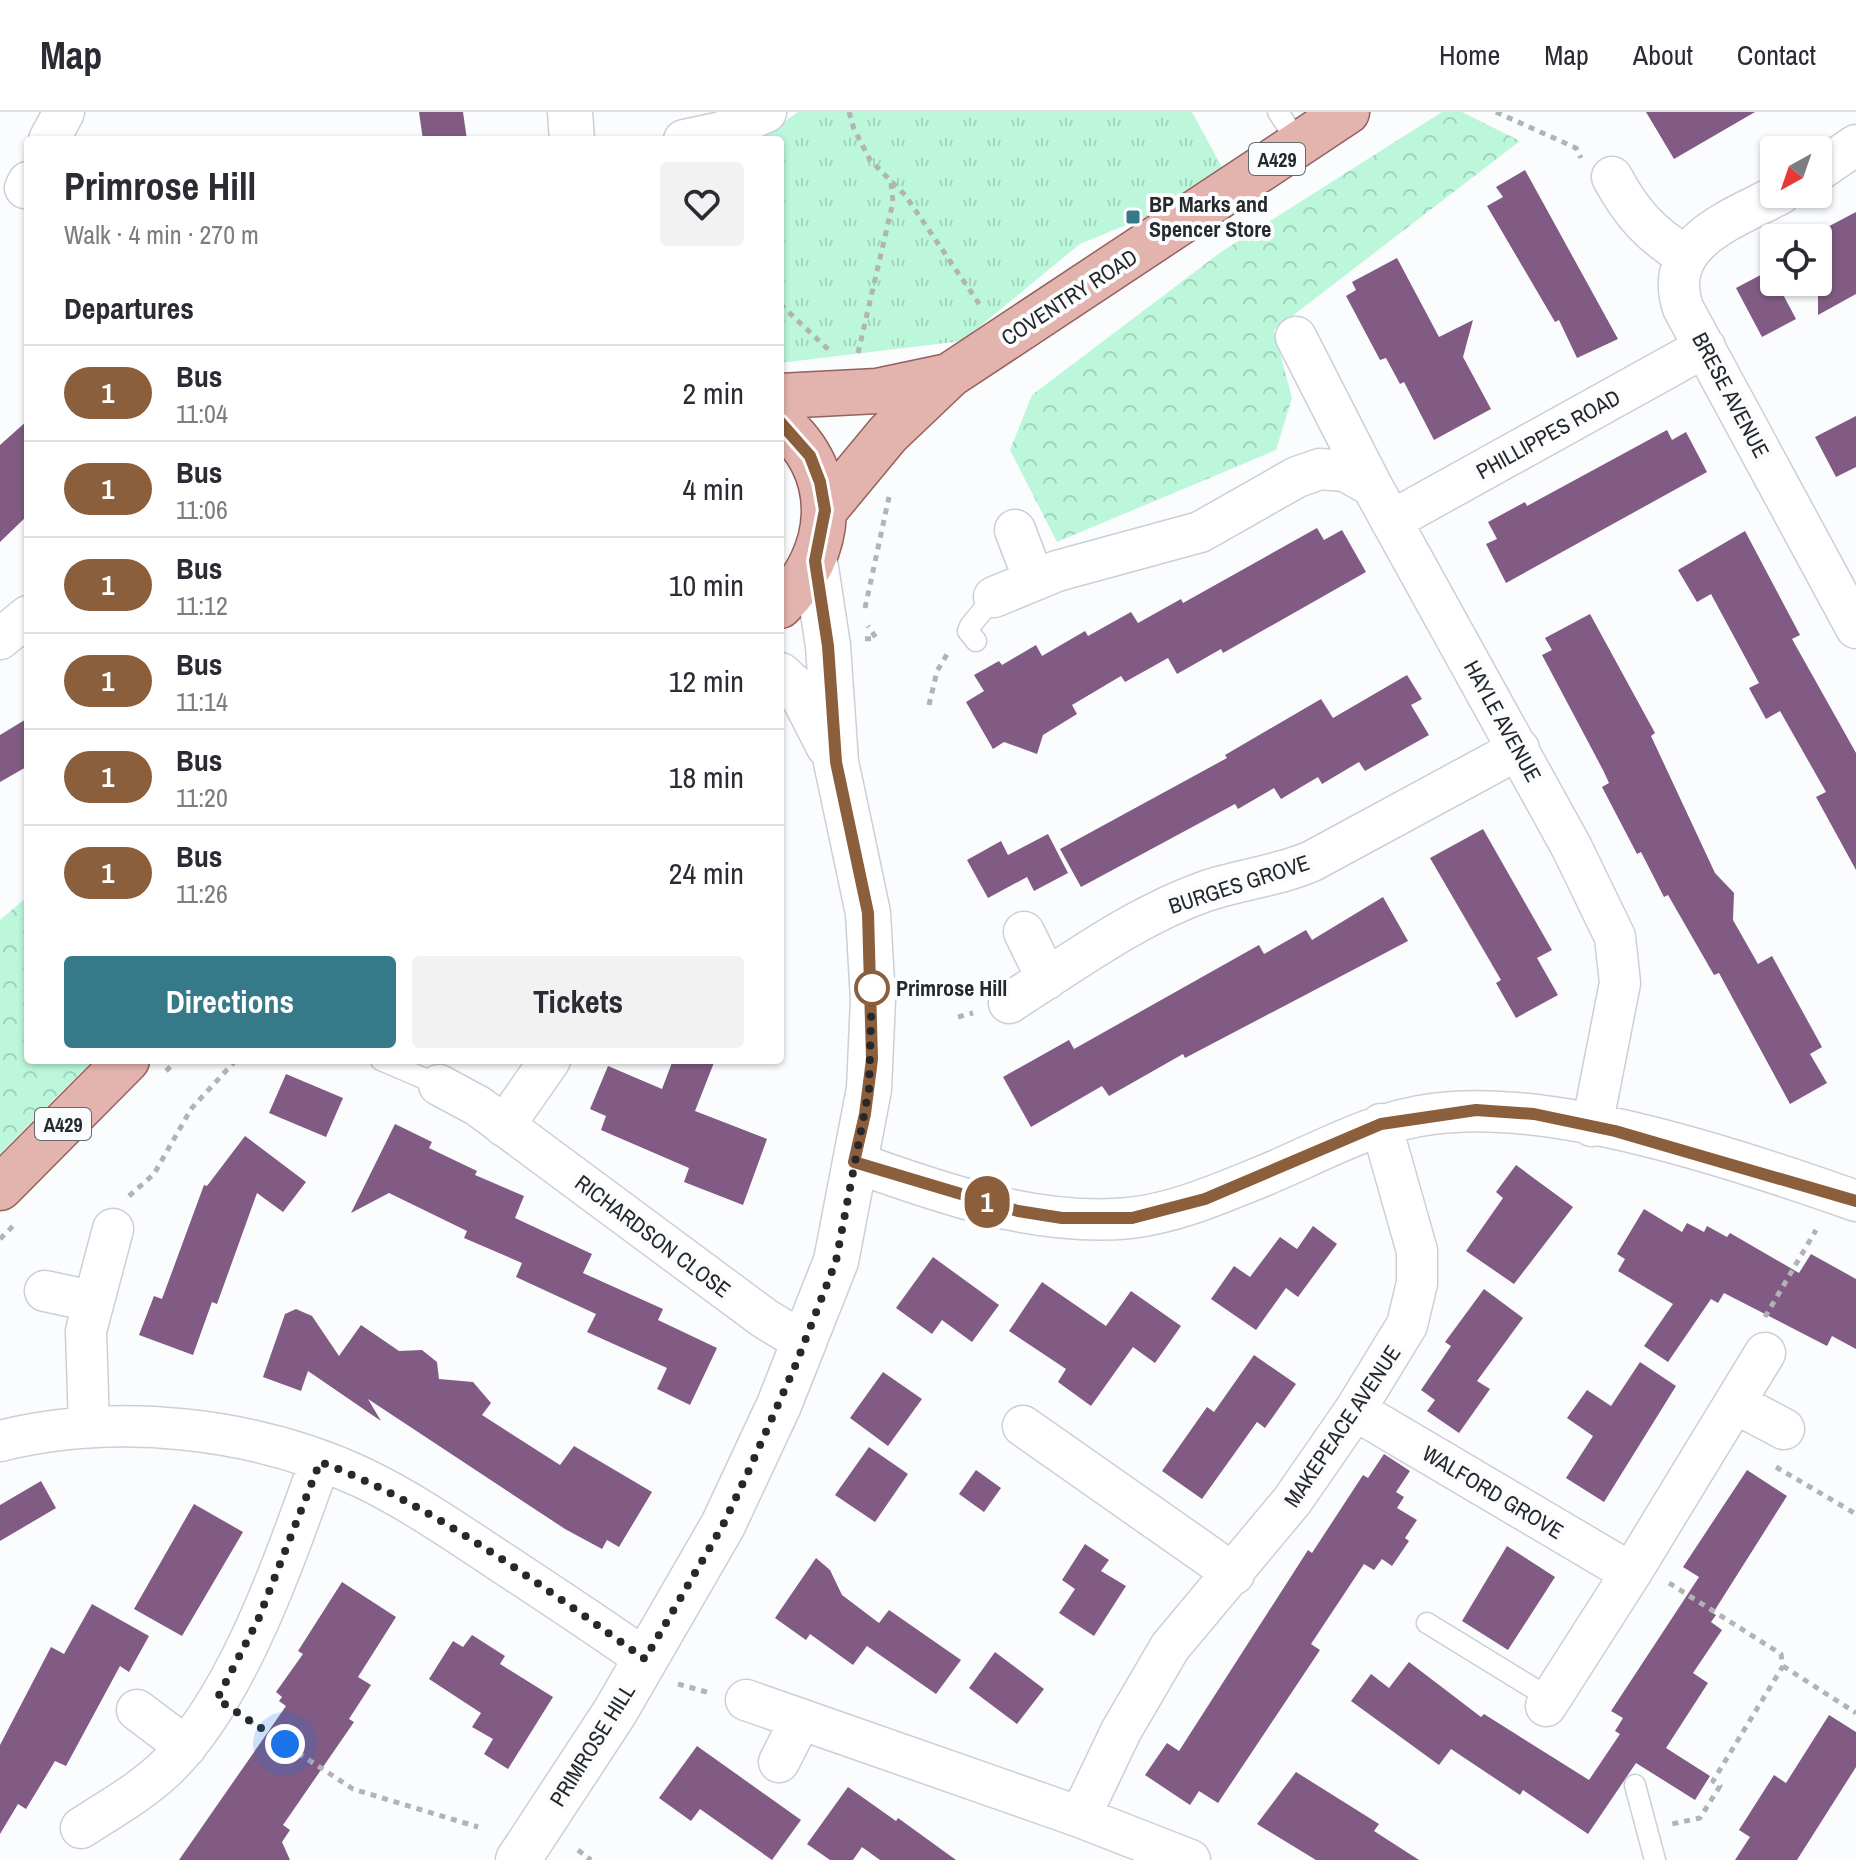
<!DOCTYPE html>
<html lang="en">
<head>
<meta charset="utf-8">
<style>
	:root { --surface:#fff; --page:#f2f2f3; --text:#2b2b33; --muted:#7c7c81; --line:#e1e1e2; --accent:#367a89 }
	body { margin:0; font-family:"Archivo Narrow",sans-serif; background:var(--page); color:var(--text); height:100vh; display:flex; flex-direction:column; font-size:30px; white-space:nowrap }
	* { box-sizing:border-box; margin:0 }
	p { font-size:26px; color:var(--muted) }
	.icon { flex:none; width:44px; height:44px; fill:none; stroke:currentColor; stroke-width:2; stroke-linecap:round; stroke-linejoin:round }
	.map { position:relative; flex:1; overflow:hidden }
	.side { position:absolute; left:24px; top:24px; width:760px; height:928px; display:flex; flex-direction:column; background:var(--surface); border-radius:8px; box-shadow:0 2px 6px #0004 }
	.side>* { flex:none }
	.badge { padding:0 16px; border-radius:26px; font-size:28px; line-height:52px }
	.needle { width:52px; rotate:220deg }
	.buttons { position:absolute; left:1760px; top:24px; display:grid; gap:16px }
	.buttons a { display:grid; place-items:center; width:72px; height:72px; border-radius:8px; background:var(--surface); box-shadow:0 2px 6px #0004; font-size:40px }
	.you { position:absolute; width:40px; height:40px; margin:-20px; border:6px solid #fff; border-radius:50%; background:#1a73e8; box-shadow:0 0 0 12px #1a73e833 }
	.map>.badge { position:absolute; translate:-50% -50%; box-shadow:0 0 0 4px #fff }
	h2 { padding:0 40px; font-size:30px; line-height:72px }
	.round { display:grid; place-items:center; flex:none; width:84px; height:84px; border-radius:8px; background:var(--page) }
	.head { display:flex; align-items:center; justify-content:space-between; height:136px; padding:0 40px }
	h1 { font-size:38px; font-weight:700; line-height:60px }
	.primary-button { display:flex; gap:16px; margin-top:auto; padding:16px 40px }
	.primary-button a { flex:1; height:92px; border-radius:8px; background:var(--accent); color:#fff; font-size:32px; font-weight:700; line-height:92px; text-align:center }
	.primary-button a+a { background:var(--page); color:var(--text) }
	ul { padding:0; list-style:none }
	li { display:flex; align-items:center; gap:24px; height:96px; padding:0 40px; border-top:2px solid var(--line) }
	li div { flex:1 }
	li b { display:block; font-size:30px }
	li em { font-style:normal }
	li .badge { min-width:88px; font-weight:700; text-align:center }
	header { display:flex; align-items:center; gap:48px; box-sizing:border-box; height:112px; padding:0 40px; background:var(--surface); border-bottom:2px solid var(--line) }
	header strong { font-size:38px }
	nav { display:flex; gap:44px; margin-inline-start:auto; font-size:28px }
	.map>svg:first-child { display:block }
	.grass { fill:url(#grass-tufts) }
	.forest { fill:url(#forest-crowns) }
	.building { fill:#815b83 }
	.lines { fill:none; stroke-linecap:round; stroke-linejoin:round }
	.service-casing { stroke:#cbcfd8; stroke-width:23 }
	.minor-casing { stroke:#cbcfd8; stroke-width:43 }
	.tertiary-casing { stroke:#cbcfd8; stroke-width:47 }
	.primary-casing { stroke:#95615d; stroke-width:47 }
	.path { stroke:#b2b3b5; stroke-width:5; stroke-dasharray:6 6; stroke-linecap:butt }
	.service { stroke:#fff; stroke-width:20 }
	.minor { stroke:#fff; stroke-width:40 }
	.tertiary { stroke:#fff; stroke-width:44 }
	.primary { stroke:#e3b3ae; stroke-width:44 }
	.line-casing { stroke:#fff; stroke-width:18 }
	.line { stroke:#8b5e3c; stroke-width:12 }
	.walk { stroke:#26282b; stroke-width:8; stroke-dasharray:0 14.4 }
	.poi-dot { fill:#367a89; stroke:#fbfcfd; stroke-width:3 }
	.stop-dot { fill:#fff; stroke:#8b5e3c; stroke-width:4 }
	.labels { text-anchor:middle; dominant-baseline:central; stroke-width:8; stroke-linejoin:round; paint-order:stroke }
	.shield { fill:#fbfcfd; stroke:#66686a; stroke-width:2 }
	.shield-label { font-size:20px; font-weight:bold; fill:#26282b }
	.poi-label { font-size:22px; font-weight:bold; fill:#26282b; stroke:#fbfcfd; text-anchor:start }
	.street-label { font-size:22px; fill:#26282b; stroke:#fbfcfd }
	.stop-label { font-size:22px; font-weight:bold; fill:#26282b; stroke:#fbfcfd; text-anchor:start }
</style>
</head>
<body>
<header>
<strong>Map</strong>
<nav><a>Home</a><a>Map</a><a>About</a><a>Contact</a></nav>
</header>
<div class="map">
<svg width="1856" height="1748" viewBox="0 0 1856 1748">
	<defs>
		<pattern id="grass-tufts" width="24" height="20" patternUnits="userSpaceOnUse" patternTransform="scale(2)"><rect width="24" height="20" fill="#bcf7db"/><path d="M3 7l-1-3M5 7V3M7 7l1-3M15 17l-1-3M17 17v-4M19 17l1-3" fill="none" stroke="#a1d4bc"/></pattern>
		<pattern id="forest-crowns" width="20" height="18" patternUnits="userSpaceOnUse" patternTransform="scale(2)"><rect width="20" height="18" fill="#bcf7db"/><path d="M2 6a3 3 0 1 1 6 0M12 15a3 3 0 1 1 6 0" fill="none" stroke="#a1d4bc"/></pattern>
	</defs>
	<rect width="100%" height="100%" fill="#fbfcfd"/>
	<path class="grass" d="M798,0H1192L1230,70L1080,132L962,229L780,251V28H749L778,14Z"/>
	<path class="forest" d="M1442,0H1462L1520,29L1274,218L1292,286L1276,338L1057,430L1010,338L1032,283L1221,140Z
		M28,784V948H93L0,1042V808Z"/>
	<path class="building" d="M419,0H463L467,28H423Z
		M1646,0H1755L1674,47Z
		M1525,58L1618,227L1577,246L1559,208L1555,210L1487,94L1503,85L1496,75Z
		M1856,100V182L1818,203V120Z
		M1397,146L1439,225L1473,208L1463,245L1491,297L1434,328L1404,270L1400,272L1386,246L1380,248L1346,184L1356,178L1352,170Z
		M1770,158L1796,207L1762,225L1736,176Z
		M1856,304V355L1836,365L1815,325Z
		M28,308V403L0,430V333Z
		M1667,318L1672,328L1686,320L1707,360L1506,471L1486,432L1497,427L1488,410L1525,390L1527,394Z
		M1317,416L1324,428L1342,418L1366,460L1223,541L1221,537L1177,562L1168,546L1125,570L1121,564L1072,593L1077,602L1043,623L1037,642L1004,630L993,637L966,590L984,579L974,563L999,549L1002,553L1036,533L1042,544L1085,519L1088,524L1131,500L1138,511L1181,487L1183,491Z
		M1745,419L1800,523L1792,527L1856,641V758L1816,685L1826,680L1780,599L1766,607L1749,576L1759,571L1711,482L1697,490L1678,458Z
		M1590,502L1655,621L1651,624L1715,761L1734,781L1733,808L1758,852L1772,844L1822,935L1810,942L1827,971L1790,992L1719,861L1714,863L1668,783L1664,785L1641,740L1637,742L1602,675L1609,671L1603,658L1542,543L1552,538L1545,526Z
		M1407,563L1422,587L1411,593L1429,623L1365,659L1359,650L1322,672L1318,665L1281,687L1274,676L1238,697L1235,692L1081,775L1060,737L1227,646L1225,643L1321,587L1333,606Z
		M28,606V654L0,670V623Z
		M1483,717L1552,838L1537,846L1558,883L1516,906L1496,871L1501,868L1430,746Z
		M1048,722L1068,761L1034,779L1027,765L988,786L967,748L1001,729L1008,743Z
		M1383,785L1408,829L1185,946L1183,942L1109,984L1102,974L1031,1015L1003,965L1069,928L1074,937L1259,833L1264,842L1306,818L1312,828Z
		M673,948H715L695,999L767,1027L743,1093L684,1070L689,1056L601,1018L606,1004L590,997L608,954L662,977Z
		M286,962L343,986L326,1025L269,1001Z
		M395,1012L432,1030L429,1036L477,1059L475,1063L524,1084L515,1106L592,1142L583,1161L663,1197L658,1208L717,1236L690,1293L657,1277L667,1256L587,1220L596,1202L516,1165L522,1151L464,1126L467,1119L389,1081L351,1101Z
		M245,1024L306,1070L283,1100L257,1081L217,1192L212,1190L193,1243L139,1223L154,1184L162,1187L204,1073L207,1074Z
		M1516,1053L1573,1095L1514,1172L1466,1139L1503,1086L1496,1080Z
		M1644,1097L1682,1120L1687,1111L1704,1120L1707,1114L1727,1125L1730,1121L1799,1161L1811,1142L1856,1167V1237L1832,1224L1827,1234L1724,1181L1718,1191L1711,1187L1668,1250L1644,1234L1673,1192L1618,1159L1625,1147L1617,1142Z
		M1313,1114L1337,1132L1298,1185L1286,1176L1256,1218L1211,1187L1234,1154L1250,1165L1280,1125L1297,1137Z
		M933,1145L999,1193L972,1230L942,1208L932,1222L896,1196Z
		M1042,1170L1106,1214L1131,1179L1181,1214L1155,1251L1133,1235L1091,1294L1058,1270L1066,1257L1009,1219Z
		M1484,1177L1523,1206L1477,1269L1490,1277L1459,1321L1427,1299L1435,1288L1421,1278L1451,1234L1445,1230Z
		M296,1197L312,1204L339,1244L361,1213L399,1239L422,1238L437,1250L439,1267L473,1270L491,1291L482,1303L560,1353L574,1334L652,1380L619,1435L607,1428L602,1437L565,1417L368,1287L381,1309L308,1259L301,1279L263,1265L285,1202Z
		M1254,1243L1296,1272L1265,1316L1257,1310L1202,1387L1162,1359L1207,1295L1214,1300Z
		M1640,1250L1676,1274L1604,1390L1566,1366L1593,1324L1567,1306L1587,1278L1611,1294Z
		M883,1260L922,1287L888,1334L850,1306Z
		M869,1335L908,1362L875,1410L835,1383Z
		M1384,1342L1410,1359L1396,1380L1404,1385L1397,1396L1417,1408L1405,1426L1409,1429L1392,1454L1382,1447L1374,1458L1364,1452L1311,1532L1320,1538L1218,1691L1199,1679L1190,1693L1145,1663L1167,1631L1179,1639L1308,1438L1312,1441L1363,1363L1368,1366Z
		M976,1358L1001,1376L984,1400L959,1382Z
		M1747,1358L1787,1384L1713,1501L1716,1503L1711,1510L1722,1518L1693,1561L1708,1571L1666,1636L1710,1664L1695,1688L1636,1651L1588,1722L1523,1678L1520,1683L1451,1637L1439,1653L1351,1589L1371,1562L1389,1576L1409,1550L1481,1605L1484,1602L1589,1668L1620,1622L1615,1619L1623,1606L1611,1599L1699,1465L1683,1455Z
		M41,1369L56,1396L0,1429V1393Z
		M194,1392L243,1420L182,1524L134,1497Z
		M1085,1432L1109,1448L1101,1459L1126,1474L1094,1524L1059,1501L1075,1477L1062,1468Z
		M1507,1434L1555,1465L1508,1538L1462,1509Z
		M816,1446L830,1458L842,1483L879,1511L889,1498L961,1548L936,1582L867,1534L853,1553L810,1522L806,1528L775,1506Z
		M342,1470L396,1505L358,1565L371,1573L349,1607L354,1610L283,1713L290,1718L282,1730L290,1748H179L286,1594L279,1589L282,1585L276,1580L303,1542L298,1539Z
		M92,1492L149,1524L129,1560L120,1554L66,1654L55,1649L26,1697L18,1692L0,1722V1633L51,1535L64,1542Z
		M472,1523L505,1544L500,1552L553,1585L508,1657L484,1642L493,1627L472,1615L481,1601L429,1567L453,1529L463,1535Z
		M995,1540L1044,1577L1017,1612L969,1576Z
		M1829,1603L1856,1620V1655L1797,1748H1735L1750,1725L1739,1718L1774,1663L1786,1671Z
		M697,1634L801,1708L772,1748L700,1697L691,1709L659,1686Z
		M1296,1660L1379,1712L1374,1719L1419,1748H1316L1257,1712Z
		M848,1675L896,1709L898,1706L956,1748H880L862,1735L853,1748H830L807,1732Z"/>
	<g class="lines">
		<g class="service-casing">
			<path id="service" d="M1278,0L1299,32
				M976,529L968,519L970,514L994,485
				M381,948L439,973
				M1427,1511L1551,1587
				M1635,1673L1655,1748"/>
		</g>
		<g class="minor-casing">
			<path id="minor" d="M49,28L64,0
				M684,28L722,20L766,0
				M1818,59L1856,33
				M1612,65C1631,101 1651,123 1686,144
				M25,76L28,70
				M1780,82C1733,107 1661,130 1683,196L1856,516
				M1296,225L1372,374L1572,736L1615,825L1620,871L1592,1014
				M1391,409L1705,235
				M1015,418L1034,468
				M994,485L1057,459L1200,420L1297,365L1320,357L1345,359L1372,374
				M0,527L28,504
				M1024,820L1047,867
				M1009,891C1072,851 1135,804 1206,779C1241,767 1278,764 1312,749L1519,637
				M439,973L478,994L764,1206L805,1231
				M504,1014L550,948
				M854,1050C940,1081 1037,1115 1130,1106C1176,1101 1221,1081 1263,1064C1319,1041 1371,1010 1432,1002C1553,985 1740,1048 1856,1089
				M45,1179L91,1189
				M1735,1291L1784,1317
				M1355,1298L1631,1461L1546,1594
				M89,1313L86,1219L113,1117
				M1023,1314L1234,1462
				M0,1329C117,1300 254,1315 363,1366C411,1389 454,1419 498,1448C548,1481 597,1513 645,1547
				M1631,1461L1765,1241
				M746,1588L1080,1705L1190,1748
				M137,1598L186,1635
				M779,1650L801,1607
				M1080,1705L1121,1619L1170,1535L1292,1389L1355,1298L1407,1213L1417,1171V1139L1381,1012
				M81,1716C110,1697 141,1680 166,1656C239,1585 285,1446 320,1350"/>
		</g>
		<g class="tertiary-casing">
			<path id="tertiary" d="M570,0L572,28
				M780,563L803,584L828,633
				M518,1748L615,1600L723,1413L779,1293L836,1149L869,977L873,888L868,801L836,650L828,534L815,449"/>
		</g>
		<g class="primary-casing">
			<path id="primary" d="M780,284L877,279L948,264
				M780,310C842,362 835,441 780,494
				M825,398L888,322L950,263L1347,0
				M0,1076L127,948"/>
		</g>
		<path class="path" d="M849,0L854,17L870,48L905,83L982,196
			M1496,0L1576,36L1581,46
			M780,192L832,241
			M858,241L893,90L891,71
			M865,496L889,385
			M865,527L876,526L868,514
			M929,593L937,559L949,539
			M958,905L973,901
			M166,959L177,948
			M129,1084L154,1062L191,997L236,948
			M0,1127L13,1114
			M1765,1205L1816,1118
			M1776,1355L1856,1402
			M1669,1471L1781,1542L1783,1554L1713,1669L1720,1674L1700,1706L1672,1712
			M1783,1554L1856,1601
			M678,1572L710,1581
			M248,1608L353,1677L478,1715
			M578,1738L591,1748"/>
		<use href="#service" class="service"/>
		<use href="#minor" class="minor"/>
		<use href="#tertiary" class="tertiary"/>
		<use href="#primary" class="primary"/>
	</g>
	<g class="lines">
		<g class="line-casing">
			<path id="line" d="M780,310L810,344L820,370L825,398L815,449L828,534L836,650L868,801L872,947L865,1002L854,1050L1018,1099L1062,1106H1132L1205,1087L1381,1012L1476,998L1534,1002L1615,1019L1856,1089"/>
		</g>
		<use href="#line" class="line"/>
		<path class="walk" d="M285,1632L217,1587L258,1508L320,1350C432,1391 547,1478 645,1547L723,1413L749,1358L796,1252L836,1149L869,977L872,873V876"/>
	</g>
	<rect class="poi-dot" x="1125" y="97" width="16" height="16" rx="4"/>
	<circle class="stop-dot" cx="872" cy="876" r="16"/>
	<g class="labels">
		<g class="shield">
			<rect x="1249" y="31" width="56" height="32" rx="6"/>
			<rect x="35" y="996" width="56" height="32" rx="6"/>
		</g>
		<g class="shield-label">
			<text x="1277" y="47">A429</text>
			<text x="63" y="1012">A429</text>
		</g>
		<g class="poi-label">
			<text x="1149" y="92">BP Marks and<tspan x="1149" dy="25">Spencer Store</tspan></text>
		</g>
		<g class="street-label">
			<text transform="translate(1069 185) rotate(-33)">COVENTRY ROAD</text>
			<text transform="translate(1731 283) rotate(62)">BRESE AVENUE</text>
			<text transform="translate(1548 322) rotate(-29)">PHILLIPPES ROAD</text>
			<text transform="translate(1503 609) rotate(61)">HAYLE AVENUE</text>
			<text transform="translate(1239 772) rotate(-18)">BURGES GROVE</text>
			<text transform="translate(653 1124) rotate(37)">RICHARDSON CLOSE</text>
			<text transform="translate(1342 1314) rotate(-56)">MAKEPEACE AVENUE</text>
			<text transform="translate(1493 1380) rotate(31)">WALFORD GROVE</text>
			<text transform="translate(592 1633) rotate(-58)">PRIMROSE HILL</text>
		</g>
		<g class="stop-label">
			<text x="896" y="876">Primrose Hill</text>
		</g>
	</g>
</svg>
<div class="buttons">
<a><svg class="needle" viewBox="-14 -14 28 28"><path d="M0-13l5 13h-10z" fill="#e53935"/><path d="M0 13l5-13h-10z" fill="#7c7c81"/></svg></a>
<a><svg class="icon" aria-label="locate" viewBox="0 0 24 24"><circle cx="12" cy="12" r="6"/><path d="M12 2v4M12 18v4M2 12h4M18 12h4"/></svg></a>
</div>
<div class="you" style="left:285px;top:1632px"></div>
<b class="badge" style="left:987px;top:1090px;background:#8b5e3c;color:#fff">1</b>
<section class="side">
<div class="head"><div><h1>Primrose Hill</h1><p>Walk · 4 min · 270 m</p></div><a class="round"><svg class="icon" aria-label="heart" viewBox="0 0 24 24"><path d="M12 20l-8-8c-3-5 5-10 8-4 3-6 11-1 8 4z"/></svg></a></div>
<h2>Departures</h2>
<ul>
<li><span class="badge" style="background:#8b5e3c;color:#fff">1</span><div><b>Bus</b><p>11:04</p></div><em>2 min</em></li>
<li><span class="badge" style="background:#8b5e3c;color:#fff">1</span><div><b>Bus</b><p>11:06</p></div><em>4 min</em></li>
<li><span class="badge" style="background:#8b5e3c;color:#fff">1</span><div><b>Bus</b><p>11:12</p></div><em>10 min</em></li>
<li><span class="badge" style="background:#8b5e3c;color:#fff">1</span><div><b>Bus</b><p>11:14</p></div><em>12 min</em></li>
<li><span class="badge" style="background:#8b5e3c;color:#fff">1</span><div><b>Bus</b><p>11:20</p></div><em>18 min</em></li>
<li><span class="badge" style="background:#8b5e3c;color:#fff">1</span><div><b>Bus</b><p>11:26</p></div><em>24 min</em></li>
</ul>
<div class="primary-button"><a>Directions</a><a>Tickets</a></div>
</section>
</div>
</body>
</html>
